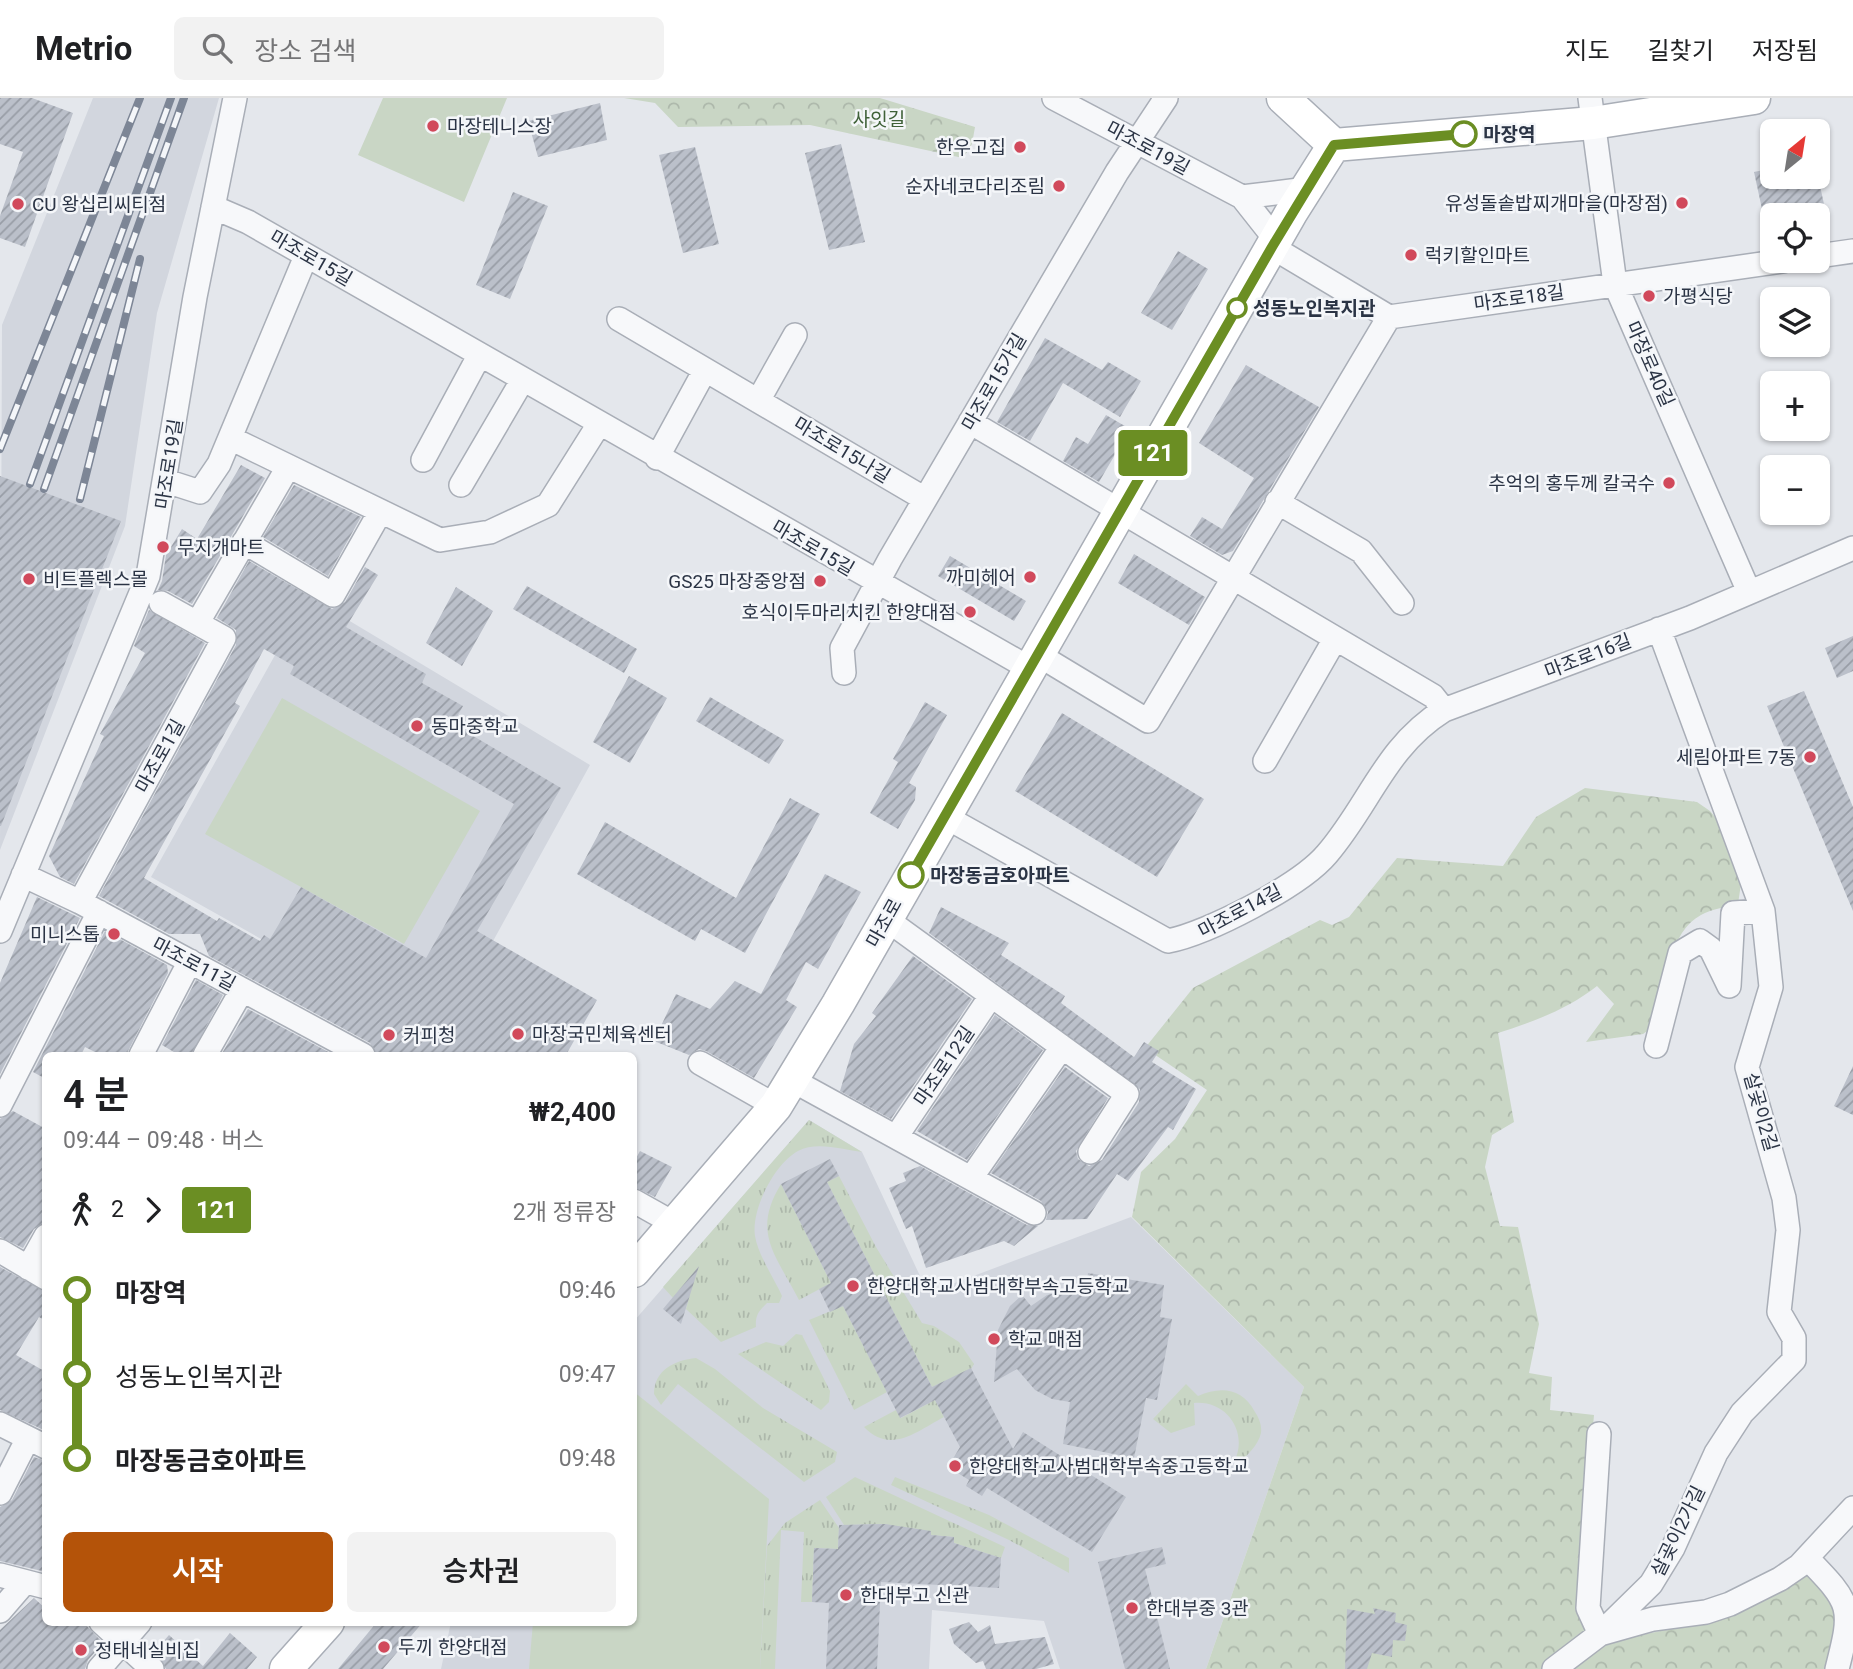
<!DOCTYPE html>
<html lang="ko">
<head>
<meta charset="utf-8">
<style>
	:root { --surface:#fff; --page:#f2f2f2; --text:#202124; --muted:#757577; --line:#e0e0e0; --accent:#b45309 }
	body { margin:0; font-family:Roboto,"Noto Sans KR",sans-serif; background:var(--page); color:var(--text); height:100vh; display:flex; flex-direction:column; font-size:26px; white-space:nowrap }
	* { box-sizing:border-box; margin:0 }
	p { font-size:23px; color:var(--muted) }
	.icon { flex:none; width:38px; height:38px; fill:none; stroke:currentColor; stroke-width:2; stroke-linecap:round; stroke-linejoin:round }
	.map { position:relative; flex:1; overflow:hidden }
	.drawer { position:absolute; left:42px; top:954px; width:595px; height:574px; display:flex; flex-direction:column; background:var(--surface); border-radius:10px; box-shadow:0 2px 5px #0004 }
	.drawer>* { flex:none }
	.badge { padding:0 14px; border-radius:5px; font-size:24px; line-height:46px }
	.needle { width:46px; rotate:30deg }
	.tools { position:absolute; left:1760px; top:21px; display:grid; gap:14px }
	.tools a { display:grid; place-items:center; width:70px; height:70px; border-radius:10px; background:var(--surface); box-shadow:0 2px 5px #0004; font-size:35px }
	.map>.badge { position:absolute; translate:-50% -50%; box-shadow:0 0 0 4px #fff }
	.legs { display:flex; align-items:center; gap:10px; height:77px; padding:0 21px; font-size:23px }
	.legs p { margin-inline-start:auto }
	.headline { display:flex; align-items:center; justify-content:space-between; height:119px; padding:0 21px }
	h1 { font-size:38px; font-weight:600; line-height:52px }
	.cta { display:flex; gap:14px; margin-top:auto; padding:14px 21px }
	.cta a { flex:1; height:80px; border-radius:10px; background:var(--accent); color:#fff; font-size:28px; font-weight:600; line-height:80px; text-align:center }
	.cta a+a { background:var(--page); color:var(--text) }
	ul { padding:0 21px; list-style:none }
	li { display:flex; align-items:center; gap:24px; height:84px; font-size:26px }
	li i { display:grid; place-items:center; width:10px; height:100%; margin:0 9px; background:currentColor }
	li i::after { content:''; width:18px; height:18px; margin:-9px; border:5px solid; border-radius:50%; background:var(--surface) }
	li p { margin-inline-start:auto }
	li:first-child i { background:linear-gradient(#0000 50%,currentColor 0) }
	li:last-child i { background:linear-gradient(currentColor 50%,#0000 0) }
	header { display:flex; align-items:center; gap:42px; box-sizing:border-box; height:98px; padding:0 35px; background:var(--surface); border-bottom:2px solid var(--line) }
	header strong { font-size:33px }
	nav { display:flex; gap:38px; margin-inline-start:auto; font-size:24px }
	.search { width:490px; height:63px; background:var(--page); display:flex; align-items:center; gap:18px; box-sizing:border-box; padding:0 24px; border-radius:10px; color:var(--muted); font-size:26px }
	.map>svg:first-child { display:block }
	.built { fill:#d2d6de }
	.grass { fill:url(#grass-tufts) }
	.park { fill:url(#park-crowns) }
	.pitch { fill:#c9d6c5 }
	.building { fill:url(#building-hatch); fill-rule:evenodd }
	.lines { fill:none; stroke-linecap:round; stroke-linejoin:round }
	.street-casing { stroke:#a9aeb7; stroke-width:26 }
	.secondary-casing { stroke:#a9aeb7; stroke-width:35 }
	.street { stroke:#f7f8fa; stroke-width:23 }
	.secondary { stroke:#fff; stroke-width:32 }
	.rail-casing { stroke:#7d8696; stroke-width:8 }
	.rail { stroke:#f4f6f9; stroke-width:5; stroke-dasharray:16; stroke-linecap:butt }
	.line-1-casing { stroke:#fff; stroke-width:16 }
	.line-1 { stroke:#6b8e23; stroke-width:10 }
	.poi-dot { fill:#d1495b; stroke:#f4f6f9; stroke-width:2.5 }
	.stop-1-dot { fill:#fff; stroke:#6b8e23; stroke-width:3.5 }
	.labels { text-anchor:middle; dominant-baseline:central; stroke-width:5; stroke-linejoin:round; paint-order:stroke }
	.park-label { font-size:19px; fill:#3f6138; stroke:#f4f6f9 }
	.poi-label { font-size:19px; fill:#2b3445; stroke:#f4f6f9; text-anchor:start }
	.stop-label { font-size:19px; font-weight:bold; fill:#2b3445; stroke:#f4f6f9; text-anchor:start }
	.street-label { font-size:19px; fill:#2b3445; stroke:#f4f6f9 }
</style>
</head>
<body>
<header>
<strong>Metrio</strong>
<div class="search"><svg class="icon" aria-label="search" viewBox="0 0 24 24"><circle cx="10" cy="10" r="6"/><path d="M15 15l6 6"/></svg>장소 검색</div>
<nav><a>지도</a><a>길찾기</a><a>저장됨</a></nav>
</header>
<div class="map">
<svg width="1853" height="1571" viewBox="0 0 1853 1571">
	<defs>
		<pattern id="grass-tufts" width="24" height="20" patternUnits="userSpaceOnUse" patternTransform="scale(1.75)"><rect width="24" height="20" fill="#c9d6c5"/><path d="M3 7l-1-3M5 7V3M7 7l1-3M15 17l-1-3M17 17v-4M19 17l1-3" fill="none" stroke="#adb8ab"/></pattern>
		<pattern id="park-crowns" width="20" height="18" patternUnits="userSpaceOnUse" patternTransform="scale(1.75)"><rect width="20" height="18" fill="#c9d6c5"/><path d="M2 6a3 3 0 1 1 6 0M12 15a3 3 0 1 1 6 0" fill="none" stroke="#adb8ab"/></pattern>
		<pattern id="building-hatch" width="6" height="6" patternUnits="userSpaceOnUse" patternTransform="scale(1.75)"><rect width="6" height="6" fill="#bbc0ca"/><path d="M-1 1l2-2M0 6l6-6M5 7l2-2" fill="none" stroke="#989da6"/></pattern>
	</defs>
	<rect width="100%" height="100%" fill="#e4e7ec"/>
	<path class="built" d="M93,0H219L157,215L125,428L0,752L2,227Z
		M308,498L590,667L439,941L151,779Z
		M809,1022L862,1054L928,1195L1131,1119L1304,1289L1206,1571H1060L1044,1523L932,1512L929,1571H441L451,1524H634V1223Z"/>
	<path class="grass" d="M809,1022L862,1054C843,1052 817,1043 798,1053C774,1066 751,1112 755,1138C758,1157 774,1180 782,1198L779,1205H767C759,1213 755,1217 756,1229L721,1244L686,1211L689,1199L680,1191L673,1200L663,1189Z
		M839,1078L876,1149L922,1225L934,1228L959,1244L974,1266L971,1271L932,1289L827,1084Z
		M781,1086L831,1185L799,1202C776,1157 751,1135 781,1086Z
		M843,1208L887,1294L854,1312L809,1222Z
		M796,1236L802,1237L830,1293L829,1304L821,1312L738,1256L766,1244L783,1248Z
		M696,1260L715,1271L763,1310L837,1354L835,1364L804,1384L678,1286L661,1307L654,1296C654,1272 675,1262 696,1260Z
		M1186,1286L1198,1298C1221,1288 1242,1290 1255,1314C1259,1320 1262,1327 1261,1335C1258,1348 1247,1357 1238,1366L1234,1364C1249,1335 1227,1302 1194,1305L1195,1327L1171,1335L1153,1321Z
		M935,1302L944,1319C917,1333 891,1357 864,1329L896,1312L901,1320Z
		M855,1379L1005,1449L1001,1460L954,1445V1439L931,1437L885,1426L844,1427L826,1399Z
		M895,1379L989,1417L1069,1460V1475L1009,1442L891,1387Z
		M820,1402L839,1430L838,1451L814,1450L812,1504H801L804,1434L781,1432L775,1571H760L767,1448L785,1425Z"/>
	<path class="park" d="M624,0H880L975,29L972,46L963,60L810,27L678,29L655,5Z
		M1585,690L1697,704L1710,713L1720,725L1742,779L1738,806C1726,809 1711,811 1701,817C1668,834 1662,895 1656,927L1643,936L1586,944L1614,906L1597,888C1568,911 1533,924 1498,935L1514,1024L1492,1037L1485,1069L1500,1128L1518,1129L1539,1226L1529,1275L1552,1279L1550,1312L1594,1317L1577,1514L1596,1547L1720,1520L1799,1477H1812L1841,1509L1829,1571H1206L1304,1289L1132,1119L1141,1074L1175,1041L1207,992L1145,950L1193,890L1320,822L1332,827L1349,819L1397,760L1503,768L1536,719Z"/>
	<path class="pitch" d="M383,0H507L464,104L358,57Z
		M282,600L480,713L404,846L205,736Z
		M634,1294L769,1401L760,1571H529L533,1524H634Z"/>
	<path class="building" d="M0,0H32L73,15L25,149L0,140V118L23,54L0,46Z
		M600,5L607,42L538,59L528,23Z
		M841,46L865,144L829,152L805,55Z
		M695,49L719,146L683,155L659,57Z
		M1773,70V79H1818L1824,106L1773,117V125H1765L1754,74Z
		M513,94L548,108L510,201L476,187Z
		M1178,153L1208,171L1172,232L1141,215Z
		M1045,240L1102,272L1108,264L1141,283L1120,319L1063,285L1030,343L997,324Z
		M1246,267L1319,309L1233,453L1222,457L1190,438L1202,419L1222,431L1254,380L1199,345Z
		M1106,317L1130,331L1099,384L1063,363L1076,339L1088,346Z
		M241,367L265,380L192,506L168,493L158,492L162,483L166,457L182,431L197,441Z
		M0,378L121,423L1,728H0Z
		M294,387L361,419L328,478L263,439Z
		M1134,456L1205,499L1189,527L1118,485Z
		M950,458L1026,503L1014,523L938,478Z
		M249,463L332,511L345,504L365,469L378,477L346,529L426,576L422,585L463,608L453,626L561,690L477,833L597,902L566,957H377L370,945L209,858L200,836H169L99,798L236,547V532L217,520ZM264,551L294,568L290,576L514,706L426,860L301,789L270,841L264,837L260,843L219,820L217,823L144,780L240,608L235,605Z
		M527,488L637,551L624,575L513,511Z
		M456,489L493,513L462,568L426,545Z
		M149,512L205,545L74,786L60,779L49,758L104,638L100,636L145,555L134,548Z
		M1853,538V573L1837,580L1825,550Z
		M629,578L667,600L630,665L593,644Z
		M1804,593L1853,709V813L1767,608Z
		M710,599L784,642L769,666L696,623Z
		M925,604L947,617L909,685L916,689L915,702L898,731L870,715L898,664L893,661Z
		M1062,615L1204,701L1157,779L1015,693Z
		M790,700L820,716L745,855L701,831L695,843L577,776L605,724L736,800Z
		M825,776L861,794L818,871L806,864L786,902L797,909L754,980L706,953L699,951L689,957L654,943L676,896L710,911L735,883L761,896Z
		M37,799L80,820L0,976V885Z
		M941,809L1009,845L1001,857L1065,898L1061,905L1134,959L1144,944L1159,953L1152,964L1196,991L1173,1032L1168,1029L1128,1083L1117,1076L1087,1121L1046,1122L1048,1114L1041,1103L991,1075L1065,969L1108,1000L1076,1053L1078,1061L1089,1068L1102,1062L1139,1004L1140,991L929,835Z
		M105,833L167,867L168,875L126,957H101L85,949L81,957H46V981L33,974Z
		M913,858L972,901L891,1021L840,993L854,946L876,918L872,915Z
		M196,882L223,897L191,957H179L162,947Z
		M248,911L334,957H221Z
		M995,917L1043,952L967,1062L917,1033Z
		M1853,968V1017L1834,1008Z
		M13,1013L46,1031V1124L34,1131L23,1150L0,1139V1021Z
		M640,1053L672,1069L655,1099L634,1089V1064Z
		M830,1061L839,1078L827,1084L932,1289L971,1270L1013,1351L1023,1334L1126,1399L1092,1454L987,1390L982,1398L966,1388L969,1382L948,1369L960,1349L935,1302L900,1320L843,1208L830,1214L819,1191L831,1185L781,1086Z
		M920,1068L1027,1127L1038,1128L1014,1148L1004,1143L926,1170L912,1128L906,1131L889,1090L906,1083L903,1075Z
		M699,1168L681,1226L663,1211Z
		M0,1169L46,1194V1223L39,1219L16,1257L46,1274V1333L0,1312Z
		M1088,1175L1164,1187L1160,1219L1172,1221L1157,1302L1146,1300L1134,1360L1063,1346L1070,1304L1052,1301L1035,1292L1017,1271L994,1284L998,1232L1010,1208L1022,1197L1031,1208L1047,1197L1065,1193L1085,1195Z
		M34,1359L46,1363V1474L0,1463V1409L12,1402Z
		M885,1426L931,1433V1437L954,1439V1445L1001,1460L999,1490L881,1484L877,1571H826L829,1505L812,1504L814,1450L838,1451L839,1427Z
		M1162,1449L1166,1466L1145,1471L1170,1571H1125L1098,1464Z
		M34,1500L46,1511V1524H83L103,1545L88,1562L85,1571H0V1532Z
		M1373,1510L1396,1515L1395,1524L1407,1527L1405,1543L1393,1542L1392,1559L1372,1555L1367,1571H1345L1347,1511L1375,1516Z
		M377,1524H423L383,1571H338Z
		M969,1524L978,1534L990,1527L995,1546L1045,1539L1054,1566L1036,1571H986L983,1563L976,1565L954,1546L949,1531Z
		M230,1535L257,1559L247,1571H166L154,1554L169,1537L203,1568Z"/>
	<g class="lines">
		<g class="street-casing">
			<path id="street" d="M1054,0L1242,99L1276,142
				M1590,0L1615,186L1749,494
				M1242,99L1307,91
				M213,109L248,124L1029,570
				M1272,149L1389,219L1783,163
				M1818,158L1853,153
				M619,221L925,401
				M758,303L795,237
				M970,324L1433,598L1444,612
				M230,340L440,442L490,434L548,407L599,326
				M657,360L705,272
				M423,362L479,258
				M166,383L200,394L219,366L306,158
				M461,387L522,283
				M1277,404L1361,453L1402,505
				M244,444L333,497L380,414
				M198,524L288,369
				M1037,556L1148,623L1389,219
				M844,575L842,550L890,461L1117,74L1166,0
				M1265,663L1335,541
				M944,718L1168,843C1208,835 1300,788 1327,756C1370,706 1385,649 1444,612L1690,520L1853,450
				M23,777L80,804L363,957
				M80,804L224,540L161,505
				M886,821L1127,996L1090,1054
				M0,833L148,478L195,199L235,0
				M1656,948L1680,855L1700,843L1711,851L1729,888L1733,815L1763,813
				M141,957L190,863
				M205,957L242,892
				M700,965L776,1008
				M792,982L1034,1115
				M0,1007L99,814
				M896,1039L991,898
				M971,1080L1062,949
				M634,1103L675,1126
				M0,1153L46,1180
				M28,1170L46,1138
				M0,1326L46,1349
				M1599,1336L1588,1510L1600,1536L1651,1486L1673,1450L1716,1355L1742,1315L1794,1262V1240L1779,1214L1788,1132L1784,1100L1747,969L1771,889L1763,813L1659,531
				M0,1395L28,1340
				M1807,1460C1852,1506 1853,1509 1837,1571
				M0,1477L46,1489
				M0,1513L25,1484
				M101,1524L152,1571
				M99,1571L140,1524
				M1554,1571L1600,1536L1653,1521L1706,1514L1730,1506L1780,1481L1799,1468L1853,1410"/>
		</g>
		<g class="secondary-casing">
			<path id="secondary" d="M1283,0L1334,47L1593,25L1754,0
				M634,1173L776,1008L838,906L1291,115L1334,47
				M286,1571L328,1524"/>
		</g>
		<use href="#street" class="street"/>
		<use href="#secondary" class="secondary"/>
		<g class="rail-casing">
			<path id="rail" d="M0,351L140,0
				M30,386L171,0
				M44,391L184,0
				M80,401L140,161"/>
		</g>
		<use href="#rail" class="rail"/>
	</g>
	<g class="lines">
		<g class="line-1-casing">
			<path id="line-1" d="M911,777L1272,149L1334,47L1464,36"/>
		</g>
		<use href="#line-1" class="line-1"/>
	</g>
	<g class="poi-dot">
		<circle cx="433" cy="28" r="7"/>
		<circle cx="1020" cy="49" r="7"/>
		<circle cx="1059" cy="88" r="7"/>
		<circle cx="1682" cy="105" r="7"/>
		<circle cx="18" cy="106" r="7"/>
		<circle cx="1411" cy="157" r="7"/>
		<circle cx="1649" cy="198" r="7"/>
		<circle cx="1669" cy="385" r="7"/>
		<circle cx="163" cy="449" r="7"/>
		<circle cx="1030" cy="479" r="7"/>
		<circle cx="29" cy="481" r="7"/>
		<circle cx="820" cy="483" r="7"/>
		<circle cx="970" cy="514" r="7"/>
		<circle cx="417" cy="628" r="7"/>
		<circle cx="1810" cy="659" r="7"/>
		<circle cx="114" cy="836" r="7"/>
		<circle cx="518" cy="936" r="7"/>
		<circle cx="389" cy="937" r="7"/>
		<circle cx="853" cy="1188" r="7"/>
		<circle cx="994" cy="1241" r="7"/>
		<circle cx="955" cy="1368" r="7"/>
		<circle cx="846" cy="1497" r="7"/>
		<circle cx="1132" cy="1510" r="7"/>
		<circle cx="384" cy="1549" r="7"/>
		<circle cx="81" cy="1552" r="7"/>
	</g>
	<g class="stop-1-dot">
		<circle cx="1464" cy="36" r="12"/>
		<circle cx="1237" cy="210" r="9"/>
		<circle cx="911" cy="777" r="12"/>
	</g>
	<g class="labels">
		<g class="park-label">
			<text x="879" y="21">사잇길</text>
		</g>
		<g class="poi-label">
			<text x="447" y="28">마장테니스장</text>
			<text x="1006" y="49" text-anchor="end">한우고집</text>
			<text x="1045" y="88" text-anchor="end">순자네코다리조림</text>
			<text x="1668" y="105" text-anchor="end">유성돌솥밥찌개마을(마장점)</text>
			<text x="32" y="106">CU 왕십리씨티점</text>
			<text x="1425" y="157">럭키할인마트</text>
			<text x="1663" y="198">가평식당</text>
			<text x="1655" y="385" text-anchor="end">추억의 홍두께 칼국수</text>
			<text x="177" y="449">무지개마트</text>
			<text x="1016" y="479" text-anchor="end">까미헤어</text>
			<text x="43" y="481">비트플렉스몰</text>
			<text x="806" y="483" text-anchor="end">GS25 마장중앙점</text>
			<text x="956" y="514" text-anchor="end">호식이두마리치킨 한양대점</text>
			<text x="431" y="628">동마중학교</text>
			<text x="1796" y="659" text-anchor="end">세림아파트 7동</text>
			<text x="100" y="836" text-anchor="end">미니스톱</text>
			<text x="532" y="936">마장국민체육센터</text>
			<text x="403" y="937">커피청</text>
			<text x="867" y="1188">한양대학교사범대학부속고등학교</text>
			<text x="1008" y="1241">학교 매점</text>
			<text x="969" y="1368">한양대학교사범대학부속중고등학교</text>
			<text x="860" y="1497">한대부고 신관</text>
			<text x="1146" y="1510">한대부중 3관</text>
			<text x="398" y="1549">두끼 한양대점</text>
			<text x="95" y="1552">정태네실비집</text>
		</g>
		<g class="stop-label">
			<text x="1483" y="36">마장역</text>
			<text x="1253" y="210">성동노인복지관</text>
			<text x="930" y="777">마장동금호아파트</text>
		</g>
		<g class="street-label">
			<text transform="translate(1148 50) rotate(28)">마조로19길</text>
			<text transform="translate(311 160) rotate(30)">마조로15길</text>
			<text transform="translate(1519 200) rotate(-8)">마조로18길</text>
			<text transform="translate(1650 266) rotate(66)">마장로40길</text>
			<text transform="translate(994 284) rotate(-60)">마조로15가길</text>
			<text transform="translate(842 352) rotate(31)">마조로15나길</text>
			<text transform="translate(169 366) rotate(-81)">마조로19길</text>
			<text transform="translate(813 450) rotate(30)">마조로15길</text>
			<text transform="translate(1588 558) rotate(-21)">마조로16길</text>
			<text transform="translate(160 658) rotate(-61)">마조로1길</text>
			<text transform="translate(1240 813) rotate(-28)">마조로14길</text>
			<text transform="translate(884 825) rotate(-61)">마조로</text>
			<text transform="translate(194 866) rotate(28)">마조로11길</text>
			<text transform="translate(944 968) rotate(-56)">마조로12길</text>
			<text transform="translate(1761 1014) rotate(74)">살곶이2길</text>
			<text transform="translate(1678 1433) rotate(-64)">살곶이2가길</text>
		</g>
	</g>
</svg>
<div class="tools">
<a><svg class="needle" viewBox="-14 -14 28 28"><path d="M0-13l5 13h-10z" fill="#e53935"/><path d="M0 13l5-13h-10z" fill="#757577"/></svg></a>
<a><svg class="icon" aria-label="locate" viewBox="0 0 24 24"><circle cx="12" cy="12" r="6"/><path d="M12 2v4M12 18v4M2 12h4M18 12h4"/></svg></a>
<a><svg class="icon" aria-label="layers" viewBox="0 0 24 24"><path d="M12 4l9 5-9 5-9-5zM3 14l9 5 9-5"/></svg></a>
<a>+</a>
<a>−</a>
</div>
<b class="badge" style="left:1153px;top:355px;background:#6b8e23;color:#fff">121</b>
<section class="drawer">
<div class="headline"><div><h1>4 분</h1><p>09:44 – 09:48 · 버스</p></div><b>₩2,400</b></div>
<div class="legs"><svg class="icon" aria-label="walk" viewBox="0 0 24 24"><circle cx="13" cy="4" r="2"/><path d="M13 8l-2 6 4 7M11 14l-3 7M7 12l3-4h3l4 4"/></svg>2<svg class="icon" aria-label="forward" viewBox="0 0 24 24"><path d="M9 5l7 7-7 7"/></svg><b class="badge" style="background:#6b8e23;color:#fff">121</b><p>2개 정류장</p></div>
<ul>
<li><i style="color:#6b8e23"></i><b>마장역</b><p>09:46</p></li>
<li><i style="color:#6b8e23"></i><span>성동노인복지관</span><p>09:47</p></li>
<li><i style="color:#6b8e23"></i><b>마장동금호아파트</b><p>09:48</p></li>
</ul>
<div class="cta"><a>시작</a><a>승차권</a></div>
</section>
</div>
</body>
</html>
